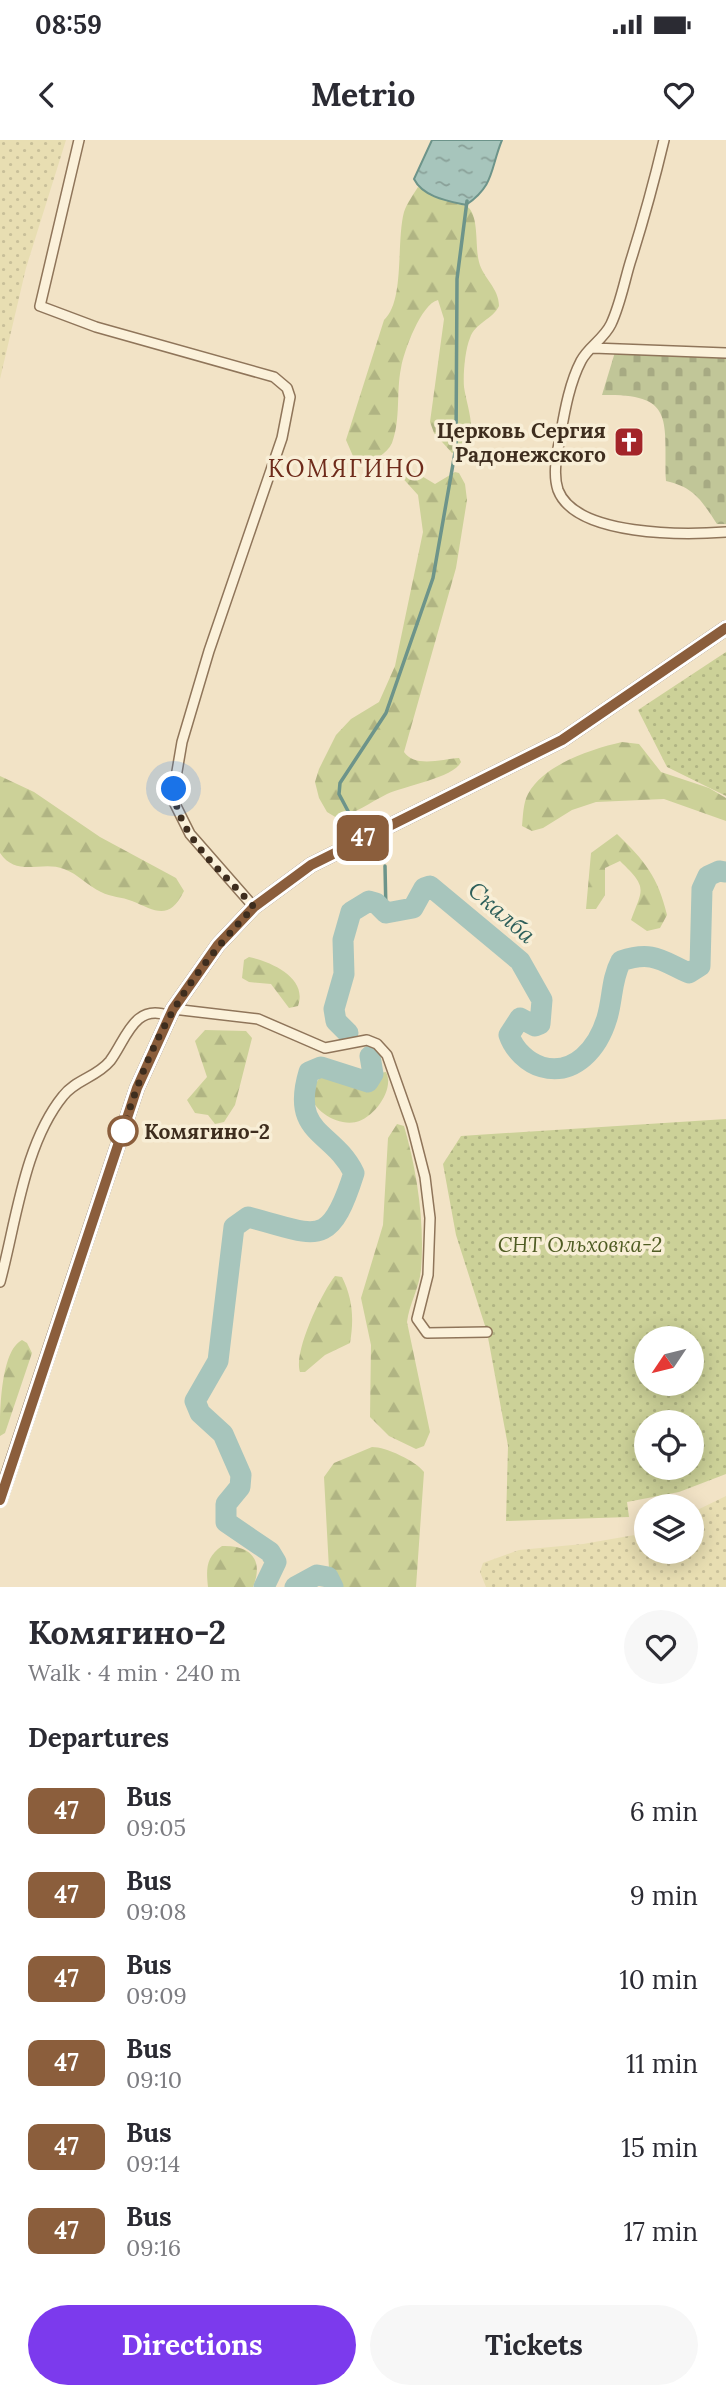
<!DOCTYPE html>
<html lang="en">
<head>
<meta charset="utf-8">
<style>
	:root { --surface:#fff; --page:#f7f7f7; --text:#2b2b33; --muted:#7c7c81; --accent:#7c3aed }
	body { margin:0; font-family:Lora,serif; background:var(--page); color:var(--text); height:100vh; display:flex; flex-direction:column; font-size:26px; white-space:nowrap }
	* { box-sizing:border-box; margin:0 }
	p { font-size:23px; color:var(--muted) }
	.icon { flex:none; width:38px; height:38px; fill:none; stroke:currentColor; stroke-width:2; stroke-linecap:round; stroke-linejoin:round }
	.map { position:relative; height:1447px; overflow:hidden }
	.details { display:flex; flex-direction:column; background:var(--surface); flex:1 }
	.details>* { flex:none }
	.badge { padding:0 14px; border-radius:10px; font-size:24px; line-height:46px }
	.needle { width:46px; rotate:235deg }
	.tools { position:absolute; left:634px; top:1186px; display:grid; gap:14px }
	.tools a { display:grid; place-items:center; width:70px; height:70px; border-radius:50%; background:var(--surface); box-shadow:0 4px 18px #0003; font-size:35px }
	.you { position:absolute; width:35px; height:35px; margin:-18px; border:5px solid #fff; border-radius:50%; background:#1a73e8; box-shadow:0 0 0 10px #1a73e833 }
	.map>.badge { position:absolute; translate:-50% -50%; box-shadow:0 0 0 4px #fff }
	h2 { padding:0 28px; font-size:26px; line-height:63px }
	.round { display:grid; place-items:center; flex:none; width:74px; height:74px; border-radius:37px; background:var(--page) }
	.head { display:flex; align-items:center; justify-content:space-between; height:119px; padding:0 28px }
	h1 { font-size:33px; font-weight:700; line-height:52px }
	.button { display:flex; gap:14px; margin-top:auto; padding:14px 28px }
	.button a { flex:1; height:80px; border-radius:42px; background:var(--accent); color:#fff; font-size:28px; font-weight:700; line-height:80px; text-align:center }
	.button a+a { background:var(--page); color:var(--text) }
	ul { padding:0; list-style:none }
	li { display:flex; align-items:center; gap:21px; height:84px; padding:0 28px }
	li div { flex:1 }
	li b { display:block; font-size:26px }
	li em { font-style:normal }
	li .badge { min-width:77px; font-weight:700; text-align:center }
	.status { display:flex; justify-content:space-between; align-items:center; height:49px; padding:0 35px; background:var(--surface); direction:ltr }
	.status svg { height:19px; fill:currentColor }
	header { display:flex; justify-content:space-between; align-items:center; height:91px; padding:0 28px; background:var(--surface); font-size:32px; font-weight:700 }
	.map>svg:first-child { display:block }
	.farmland { fill:url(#farmland-dots) }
	.forest { fill:url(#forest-firs) }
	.cemetery { fill:url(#cemetery-stones) }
	.garden { fill:url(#garden-dots); fill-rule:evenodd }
	.water { fill:url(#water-ripples); stroke:#6d948a; stroke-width:2 }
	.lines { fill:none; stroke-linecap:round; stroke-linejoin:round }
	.stream { stroke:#6d948a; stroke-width:3.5 }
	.river { stroke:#a7c5bc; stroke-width:21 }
	.street-casing { stroke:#8f755a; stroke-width:12 }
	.secondary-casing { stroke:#71553d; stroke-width:16 }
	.street { stroke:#fbf1da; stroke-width:9 }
	.secondary { stroke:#fbf1da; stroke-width:12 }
	.line-casing { stroke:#fff; stroke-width:16 }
	.line { stroke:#8b5e3c; stroke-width:10 }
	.walk { stroke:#3e2d1e; stroke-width:7; stroke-dasharray:0 12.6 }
	.stop-dot { fill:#fff; stroke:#8b5e3c; stroke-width:3.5 }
	.labels { text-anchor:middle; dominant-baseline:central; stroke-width:7; stroke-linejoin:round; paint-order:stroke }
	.poi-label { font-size:21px; font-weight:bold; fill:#3e2d1e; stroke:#f8eed6; text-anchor:end }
	.stop-label { font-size:21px; font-weight:bold; fill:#3e2d1e; stroke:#f8eed6; text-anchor:start }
	.park-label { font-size:21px; font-style:italic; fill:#4f5c23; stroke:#f8eed6 }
	.water-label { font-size:23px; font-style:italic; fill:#2d5f5a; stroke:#f8eed6 }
	.quarter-label { font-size:24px; letter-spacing:2px; fill:#6e2a1a; stroke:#f8eed6 }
</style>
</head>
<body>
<div class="status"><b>08:59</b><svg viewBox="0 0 49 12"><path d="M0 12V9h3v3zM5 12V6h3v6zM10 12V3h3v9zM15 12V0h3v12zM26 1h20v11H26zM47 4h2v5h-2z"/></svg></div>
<header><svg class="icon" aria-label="back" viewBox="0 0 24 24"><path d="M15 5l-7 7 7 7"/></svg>Metrio<svg class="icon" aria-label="heart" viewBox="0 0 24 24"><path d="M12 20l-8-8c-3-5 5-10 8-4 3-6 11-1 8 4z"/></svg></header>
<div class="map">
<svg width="726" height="1447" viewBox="0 0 726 1447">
	<defs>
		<pattern id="farmland-dots" width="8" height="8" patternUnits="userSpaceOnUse" patternTransform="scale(1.75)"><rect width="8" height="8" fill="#e8deb2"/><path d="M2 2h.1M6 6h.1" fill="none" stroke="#c8bf99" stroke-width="1.8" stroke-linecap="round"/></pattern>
		<pattern id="forest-firs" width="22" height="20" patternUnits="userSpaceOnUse" patternTransform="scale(1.75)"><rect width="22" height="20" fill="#ccd198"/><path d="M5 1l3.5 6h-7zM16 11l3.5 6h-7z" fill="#b0b483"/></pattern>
		<pattern id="cemetery-stones" width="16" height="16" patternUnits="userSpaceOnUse" patternTransform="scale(1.75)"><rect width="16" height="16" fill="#c1c698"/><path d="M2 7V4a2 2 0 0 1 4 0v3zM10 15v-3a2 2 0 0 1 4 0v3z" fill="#a7aa83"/></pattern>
		<pattern id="garden-dots" width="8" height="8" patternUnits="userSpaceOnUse" patternTransform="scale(1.75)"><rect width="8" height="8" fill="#ccd198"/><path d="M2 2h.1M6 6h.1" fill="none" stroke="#b0b483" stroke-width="1.8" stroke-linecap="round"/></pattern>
		<pattern id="water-ripples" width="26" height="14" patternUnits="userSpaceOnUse" patternTransform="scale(1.75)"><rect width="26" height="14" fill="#a7c5bc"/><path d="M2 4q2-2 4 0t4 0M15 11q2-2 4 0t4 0" fill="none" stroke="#89a098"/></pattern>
	</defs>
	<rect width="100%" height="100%" fill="#f2e3c6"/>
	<path class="farmland" d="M0,0H66L26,128L0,239Z
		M726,1356V1447H486L480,1432L483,1423L519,1410L583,1404L646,1393V1412H691V1373Z"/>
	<path class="forest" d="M418,47C427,52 467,66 469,68C479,79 475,107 479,122C483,138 499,148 499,166C493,179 475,183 470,198C465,210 463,234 464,247C467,269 484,307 452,313L434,293L430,282L444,179L438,160C421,164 404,211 401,228C396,252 401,279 392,303C387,314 373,321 362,325L356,323L346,300L384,180C405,161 396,102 404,72C407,63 413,55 418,47Z
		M405,326L435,344L455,332L459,333L465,344L467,360L456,428L404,612C415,628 442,619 459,618L461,622C453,638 404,646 387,654C369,663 357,673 337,678L327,672L319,658L315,642L319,629L336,595L351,579L379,562L395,526L423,392L418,355L398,333Z
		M622,602L639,604L661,632L709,648L726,658V681L664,659L596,662L572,670L543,688L532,691L522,686C523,677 523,663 528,654C544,624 592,609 622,602Z
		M0,636L34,652L100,697L176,738L184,751C169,781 156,771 132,761C122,757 111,757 101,752C88,746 78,734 64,729C42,720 17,738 0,713Z
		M617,694C645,721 658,737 667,775L660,788L647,791L631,780C643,748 648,748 620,721L605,728V755L596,769H586L591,713Z
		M249,817C272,822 308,838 298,866L289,868L271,844L249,842L242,838L244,820Z
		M205,890L246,891L252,898L235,965L224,982L215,984L208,975L195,973L187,960L207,937L195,901Z
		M386,932C395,949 374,978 356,982C337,986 313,971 310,953L320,937C339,935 351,948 369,947L380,933Z
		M397,984L404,986C417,1030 425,1084 421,1130C419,1149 409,1164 407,1182L430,1292L424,1306L416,1309L389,1296L370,1277L371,1205L361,1158L383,1085L388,998Z
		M335,1136L342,1137C353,1159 354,1180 350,1203L325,1215L305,1232H300C293,1212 322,1152 335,1136Z
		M22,1200L27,1203L32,1213L5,1293L0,1296C0,1274 0,1211 22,1200Z
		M372,1307C386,1307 416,1321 424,1332L416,1447H340L329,1429L324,1337L334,1323Z
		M222,1406C251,1405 264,1420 253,1447H208C206,1429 206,1417 222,1406Z"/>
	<path class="cemetery" d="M615,212L726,216V384H717C702,361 694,347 666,341C664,280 676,253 602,255Z"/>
	<path class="garden" d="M726,512V656L667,627L638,570Z
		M726,979V1334L679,1352L627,1362L629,1377L506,1381L508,1306L487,1192L456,1095L443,1024L461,996ZM646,1199H691V1244H646ZM646,1283H691V1328H646Z"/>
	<path class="water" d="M432,0H502C490,29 495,45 466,65C448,61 423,57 414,39Z"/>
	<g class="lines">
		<path class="stream" d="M348,671L339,654L340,643L386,573L433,438L456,307L457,139L467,61
			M385,726L386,773"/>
		<path class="river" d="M348,893L336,881L334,869L344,834L343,800L351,772L369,761L376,763L386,773L413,768L424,748L430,746L520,821L542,860L540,884L535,886L520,878L509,895C514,910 528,923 542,927C575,936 598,908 607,878C613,858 611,840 621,821C653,810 662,821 689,833L700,826L702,749L708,736L719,731L726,732
			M264,1447L276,1422L270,1412L226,1382V1364L240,1347L241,1335L223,1294L200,1273L195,1261L218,1221L234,1087L248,1077C316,1094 329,1112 354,1033C333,990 290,995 309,932L321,927L368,942L373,934L370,916
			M295,1447L317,1435L328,1437L333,1447"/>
		<g class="street-casing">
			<path id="street" d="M79,0L40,166L96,187L274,237L287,248L290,257L282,298L209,511L182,602L174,649V662L190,694L254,767
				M664,0C654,42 643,82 630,123C624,143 620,165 611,184C604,199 588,207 581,221C570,242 565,269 561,292C558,310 552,332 558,350C576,397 686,395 726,392
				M593,208L726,213
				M173,869L258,879L325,908L367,900L377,904L387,915L412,986L425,1037L430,1078L428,1135L417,1179L427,1193L487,1192
				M0,1142C16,1083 24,1004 63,956C75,940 97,937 110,921C126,900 134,862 169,876"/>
		</g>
		<g class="secondary-casing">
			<path id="secondary" d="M0,1359L137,948L173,869L218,805L254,767L311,725L562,600L726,488"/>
		</g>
		<use href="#street" class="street"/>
		<use href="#secondary" class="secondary"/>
	</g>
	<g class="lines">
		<g class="line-casing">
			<path id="line" d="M0,1360L137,948L173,869L218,805L254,767L311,725L562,600L726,488"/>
		</g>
		<use href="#line" class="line"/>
		<path class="walk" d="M123,991C150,897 187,837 254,767C225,734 176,696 174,649"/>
	</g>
	<defs>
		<g id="church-square" transform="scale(1.575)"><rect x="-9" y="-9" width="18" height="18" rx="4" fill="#a32529" stroke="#f8eed6"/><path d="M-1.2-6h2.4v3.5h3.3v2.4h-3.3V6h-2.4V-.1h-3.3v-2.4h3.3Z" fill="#fff"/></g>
	</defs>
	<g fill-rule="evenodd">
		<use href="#church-square" x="629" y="302"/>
	</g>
	<circle class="stop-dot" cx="123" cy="991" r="14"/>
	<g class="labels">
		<g class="poi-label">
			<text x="606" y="290">Церковь Сергия<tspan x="606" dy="24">Радонежского</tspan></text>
		</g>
		<g class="stop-label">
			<text x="144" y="991">Комягино-2</text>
		</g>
		<g class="park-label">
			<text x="580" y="1104">СНТ Ольховка-2</text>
		</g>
		<g class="water-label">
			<text transform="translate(502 772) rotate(41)">Скалба</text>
		</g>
		<g class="quarter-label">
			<text x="347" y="328">КОМЯГИНО</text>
		</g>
	</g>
</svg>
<div class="tools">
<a><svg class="needle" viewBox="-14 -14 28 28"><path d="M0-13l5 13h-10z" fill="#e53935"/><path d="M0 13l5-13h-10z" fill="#7c7c81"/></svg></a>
<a><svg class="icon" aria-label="locate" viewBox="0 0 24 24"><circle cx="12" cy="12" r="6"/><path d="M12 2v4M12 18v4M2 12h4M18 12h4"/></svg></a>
<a><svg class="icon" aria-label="layers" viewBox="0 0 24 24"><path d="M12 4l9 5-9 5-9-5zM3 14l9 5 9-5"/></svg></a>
</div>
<div class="you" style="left:174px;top:649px"></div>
<b class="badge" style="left:363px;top:698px;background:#8b5e3c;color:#fff">47</b>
</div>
<section class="details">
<div class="head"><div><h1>Комягино-2</h1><p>Walk · 4 min · 240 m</p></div><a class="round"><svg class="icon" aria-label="heart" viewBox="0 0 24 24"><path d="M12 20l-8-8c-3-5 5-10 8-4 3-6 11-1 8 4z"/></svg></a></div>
<h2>Departures</h2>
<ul>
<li><span class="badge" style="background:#8b5e3c;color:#fff">47</span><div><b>Bus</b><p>09:05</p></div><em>6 min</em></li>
<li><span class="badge" style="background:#8b5e3c;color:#fff">47</span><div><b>Bus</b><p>09:08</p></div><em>9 min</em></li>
<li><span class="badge" style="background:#8b5e3c;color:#fff">47</span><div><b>Bus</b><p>09:09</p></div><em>10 min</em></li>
<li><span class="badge" style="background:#8b5e3c;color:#fff">47</span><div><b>Bus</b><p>09:10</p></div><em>11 min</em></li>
<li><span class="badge" style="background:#8b5e3c;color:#fff">47</span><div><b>Bus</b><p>09:14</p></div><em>15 min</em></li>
<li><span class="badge" style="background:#8b5e3c;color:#fff">47</span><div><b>Bus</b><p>09:16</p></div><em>17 min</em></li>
</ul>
<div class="button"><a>Directions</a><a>Tickets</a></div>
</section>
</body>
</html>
